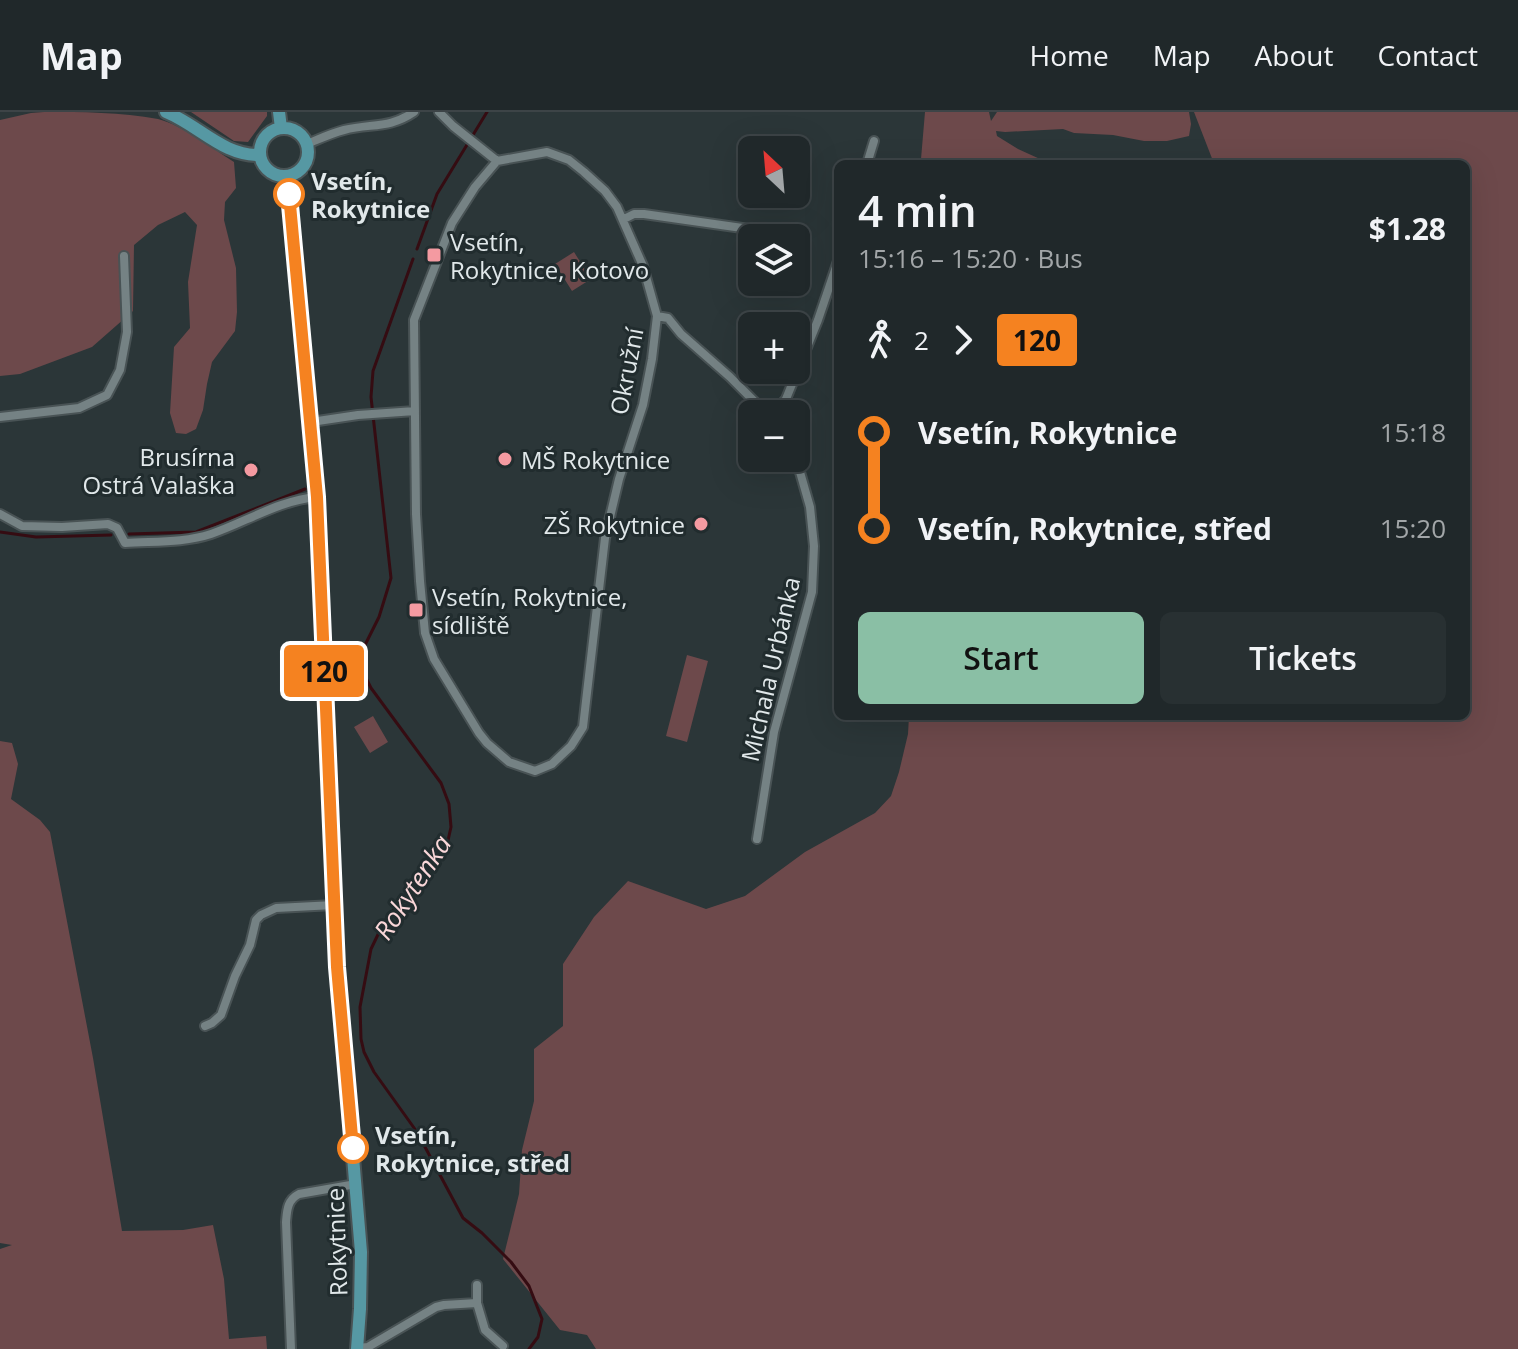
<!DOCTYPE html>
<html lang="en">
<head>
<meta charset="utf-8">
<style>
	:root { --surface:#20282a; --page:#283032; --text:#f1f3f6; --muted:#a2a6a8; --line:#3d4447; --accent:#8abfa5 }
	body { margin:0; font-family:"Open Sans",sans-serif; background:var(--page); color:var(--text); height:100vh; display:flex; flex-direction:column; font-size:30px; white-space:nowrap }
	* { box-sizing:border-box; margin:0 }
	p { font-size:26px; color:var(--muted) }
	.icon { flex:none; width:44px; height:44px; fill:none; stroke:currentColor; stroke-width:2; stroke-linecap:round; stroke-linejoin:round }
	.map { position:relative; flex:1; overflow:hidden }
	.side { position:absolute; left:834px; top:48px; width:636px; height:560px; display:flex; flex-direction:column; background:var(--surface); border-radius:12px; box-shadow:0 8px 32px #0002,0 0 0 2px var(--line) }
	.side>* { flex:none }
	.badge { padding:0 16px; border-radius:6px; font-size:28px; line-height:52px }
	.needle { width:52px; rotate:334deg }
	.fabs { position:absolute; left:738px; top:24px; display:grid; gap:16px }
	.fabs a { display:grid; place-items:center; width:72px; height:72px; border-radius:12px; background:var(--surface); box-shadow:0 8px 32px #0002,0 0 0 2px var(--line); font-size:40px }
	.map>.badge { position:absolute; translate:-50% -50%; box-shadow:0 0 0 4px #fff }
	.legs { display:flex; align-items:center; gap:12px; height:88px; padding:0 24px; font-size:26px }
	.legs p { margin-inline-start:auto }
	.headline { display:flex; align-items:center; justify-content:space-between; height:136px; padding:0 24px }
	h1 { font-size:44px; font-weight:600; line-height:60px }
	.button { display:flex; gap:16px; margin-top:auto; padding:16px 24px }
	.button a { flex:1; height:92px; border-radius:12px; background:var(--accent); color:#111; font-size:32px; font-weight:600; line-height:92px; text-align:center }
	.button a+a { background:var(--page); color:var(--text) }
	ul { padding:0 24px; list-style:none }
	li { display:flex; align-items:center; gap:28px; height:96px; font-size:30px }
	li i { display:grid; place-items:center; width:12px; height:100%; margin:0 10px; background:currentColor }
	li i::after { content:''; width:20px; height:20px; margin:-10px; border:6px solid; border-radius:50%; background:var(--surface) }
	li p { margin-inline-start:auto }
	li:first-child i { background:linear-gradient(#0000 50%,currentColor 0) }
	li:last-child i { background:linear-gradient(currentColor 50%,#0000 0) }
	header { display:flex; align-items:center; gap:48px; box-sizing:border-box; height:112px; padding:0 40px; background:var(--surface); border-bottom:2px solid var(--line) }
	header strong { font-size:38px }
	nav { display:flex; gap:44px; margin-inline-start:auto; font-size:28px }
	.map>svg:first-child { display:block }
	.green { fill:#6d494b }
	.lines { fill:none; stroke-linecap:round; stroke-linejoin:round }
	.stream { stroke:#350c12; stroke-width:3 }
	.street-casing { stroke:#495355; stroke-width:12 }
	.primary-casing { stroke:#495355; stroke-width:16 }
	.street { stroke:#758284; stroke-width:8 }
	.primary { stroke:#5698a3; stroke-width:12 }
	.line-1-casing { stroke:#fff; stroke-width:18 }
	.line-1 { stroke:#f58220; stroke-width:12 }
	.stop-1-dot { fill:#fff; stroke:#f58220; stroke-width:4 }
	.poi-dot { fill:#f49aa1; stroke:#212c2e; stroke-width:3 }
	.labels { text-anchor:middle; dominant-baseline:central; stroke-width:6; stroke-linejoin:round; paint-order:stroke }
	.stop-label { font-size:24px; font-weight:bold; fill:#e1e8ea; stroke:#212c2e; text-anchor:start }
	.poi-label { font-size:24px; fill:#e1e8ea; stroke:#212c2e; text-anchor:start }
	.street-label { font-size:24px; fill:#e1e8ea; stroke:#212c2e }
	.water-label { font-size:26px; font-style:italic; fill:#fad7d9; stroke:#212c2e }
</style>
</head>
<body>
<header>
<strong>Map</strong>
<nav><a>Home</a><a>Map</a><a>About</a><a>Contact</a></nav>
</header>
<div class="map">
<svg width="1518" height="1237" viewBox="0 0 1518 1237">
	<rect width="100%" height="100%" fill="#2b3638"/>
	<path class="green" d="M44,0C82,0 121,0 158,7C184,14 212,36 234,50L236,76L225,90L224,108L236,156L237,200L235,219L212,250L207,272L203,298L196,317L186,322L176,321L170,301L174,235L190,216L188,170L197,113L185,100L158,113L134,133L133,199L92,235L20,262L0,264V8L31,1Z
		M191,0H267V4L248,30L234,29Z
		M925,0H989L991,9L997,0H1189L1191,12L1189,24L1167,29H1144L1113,23L1074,21L1063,17L1005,20L996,19L997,24L1018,37L1051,52H933L921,47Z
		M1194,0H1518V1237H596L587,1223L560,1218L503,1147L519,1082L522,1038L534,989V937L563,914V852L594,805L628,769L706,797L745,784L805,740L875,701L891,684L899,660L908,622L909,604H1466V52H1213V49Z
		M574,140L591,167L572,179L555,152Z
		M687,543L708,549L687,630L666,624Z
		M373,604L388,630L370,641L354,615Z
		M0,629L12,631L18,652L11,687L40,708L50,720L93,946L122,1119L183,1118L213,1113L224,1167L229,1227L266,1224L267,1237H0V1137L12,1133L0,1131Z"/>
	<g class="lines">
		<path class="stream" d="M417,137L437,82L487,0
			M413,147L373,259L371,285L391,466L379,505L362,539L364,562L371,576L441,671L449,692L451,715L447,733L384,810L371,837L360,895L361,927L364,940L374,960L417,1020L463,1106L482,1121L511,1150L529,1174L542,1207L538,1225L529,1237
			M0,420L36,425L111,423
			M129,422L196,420L305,377"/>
		<g class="street-casing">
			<path id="street" d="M439,0L453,14L497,49
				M307,32C319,27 332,21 344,18C372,11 389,17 414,0
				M547,40L569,48L584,60L605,79L617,95L643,154L657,204L652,247L643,293L619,367L605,426L583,615L571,634L552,652L535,659L509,650L487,631L479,621L434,547L425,521L420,469L416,402L414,208L452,111L475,75L497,49Z
				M867,52L874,29
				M624,107L634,102H644L770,120
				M657,204L668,206L681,222L730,265L767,302
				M773,302L786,287L818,208L838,149
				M0,305L79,296L107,283L120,258L127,220L124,144
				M311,310L358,303L415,299
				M0,402L22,414L62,415L108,412L117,416L125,431C153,429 184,431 211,422C246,410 280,388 317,385
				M757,727L774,620L812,480L814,434L810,395L796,346
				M205,914L212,911L221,903L235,864L250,833L256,808L261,803L276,796L334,793
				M477,1191V1173
				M357,1236L368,1235L436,1195L444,1193L477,1191L485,1218L503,1234
				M291,1237L286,1110C287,1099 287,1088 299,1082L356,1072"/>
		</g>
		<g class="primary-casing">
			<path id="primary" d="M166,0C200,14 223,44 260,43
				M279,0L281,16
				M260 40a24 24 0 1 1 48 0a24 24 0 1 1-48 0Z
				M287,64L317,385L337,855L361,1140L360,1197L357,1237"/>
		</g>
		<use href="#street" class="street"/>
		<use href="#primary" class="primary"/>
	</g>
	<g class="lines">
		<g class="line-1-casing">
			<path id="line-1" d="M289,82L317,385L337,855L353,1036"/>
		</g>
		<use href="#line-1" class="line-1"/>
	</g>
	<g class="stop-1-dot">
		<circle cx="289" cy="82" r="14"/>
		<circle cx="353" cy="1036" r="14"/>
	</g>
	<g class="poi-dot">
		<rect x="426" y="135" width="16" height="16" rx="4"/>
		<circle cx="505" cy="347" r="8"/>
		<circle cx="251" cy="358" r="8"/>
		<circle cx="701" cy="412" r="8"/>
		<rect x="408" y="490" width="16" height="16" rx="4"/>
	</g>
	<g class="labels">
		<g class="stop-label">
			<text x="311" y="68">Vsetín,<tspan x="311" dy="28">Rokytnice</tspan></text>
			<text x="375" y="1022">Vsetín,<tspan x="375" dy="28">Rokytnice, střed</tspan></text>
		</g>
		<g class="poi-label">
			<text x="450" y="129">Vsetín,<tspan x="450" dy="28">Rokytnice, Kotovo</tspan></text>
			<text x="235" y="344" text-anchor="end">Brusírna<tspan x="235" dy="28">Ostrá Valaška</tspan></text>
			<text x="521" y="347">MŠ Rokytnice</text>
			<text x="685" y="412" text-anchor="end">ZŠ Rokytnice</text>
			<text x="432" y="484">Vsetín, Rokytnice,<tspan x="432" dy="28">sídliště</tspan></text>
		</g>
		<g class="street-label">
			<text transform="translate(626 259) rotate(-79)">Okružní</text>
			<text transform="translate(770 557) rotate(-77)">Michala Urbánka</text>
			<text transform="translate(336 1130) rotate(-92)">Rokytnice</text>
		</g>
		<g class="water-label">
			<text transform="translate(412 775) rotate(-57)">Rokytenka</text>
		</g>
	</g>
</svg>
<div class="fabs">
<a><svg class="needle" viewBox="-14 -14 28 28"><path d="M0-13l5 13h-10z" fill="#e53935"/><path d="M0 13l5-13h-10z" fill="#a2a6a8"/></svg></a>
<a><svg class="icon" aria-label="layers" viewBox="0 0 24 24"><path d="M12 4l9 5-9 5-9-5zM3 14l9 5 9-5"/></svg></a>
<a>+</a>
<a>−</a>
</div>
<b class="badge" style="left:324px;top:559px;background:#f58220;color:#111">120</b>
<section class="side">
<div class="headline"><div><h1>4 min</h1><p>15:16 – 15:20 · Bus</p></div><b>$1.28</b></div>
<div class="legs"><svg class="icon" aria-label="walk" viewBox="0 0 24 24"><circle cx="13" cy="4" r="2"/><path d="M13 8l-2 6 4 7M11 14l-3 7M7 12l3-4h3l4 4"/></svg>2<svg class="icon" aria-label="forward" viewBox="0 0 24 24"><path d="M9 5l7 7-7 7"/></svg><b class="badge" style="background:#f58220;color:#111">120</b></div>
<ul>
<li><i style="color:#f58220"></i><b>Vsetín, Rokytnice</b><p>15:18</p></li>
<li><i style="color:#f58220"></i><b>Vsetín, Rokytnice, střed</b><p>15:20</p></li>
</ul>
<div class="button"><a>Start</a><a>Tickets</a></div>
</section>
</div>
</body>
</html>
